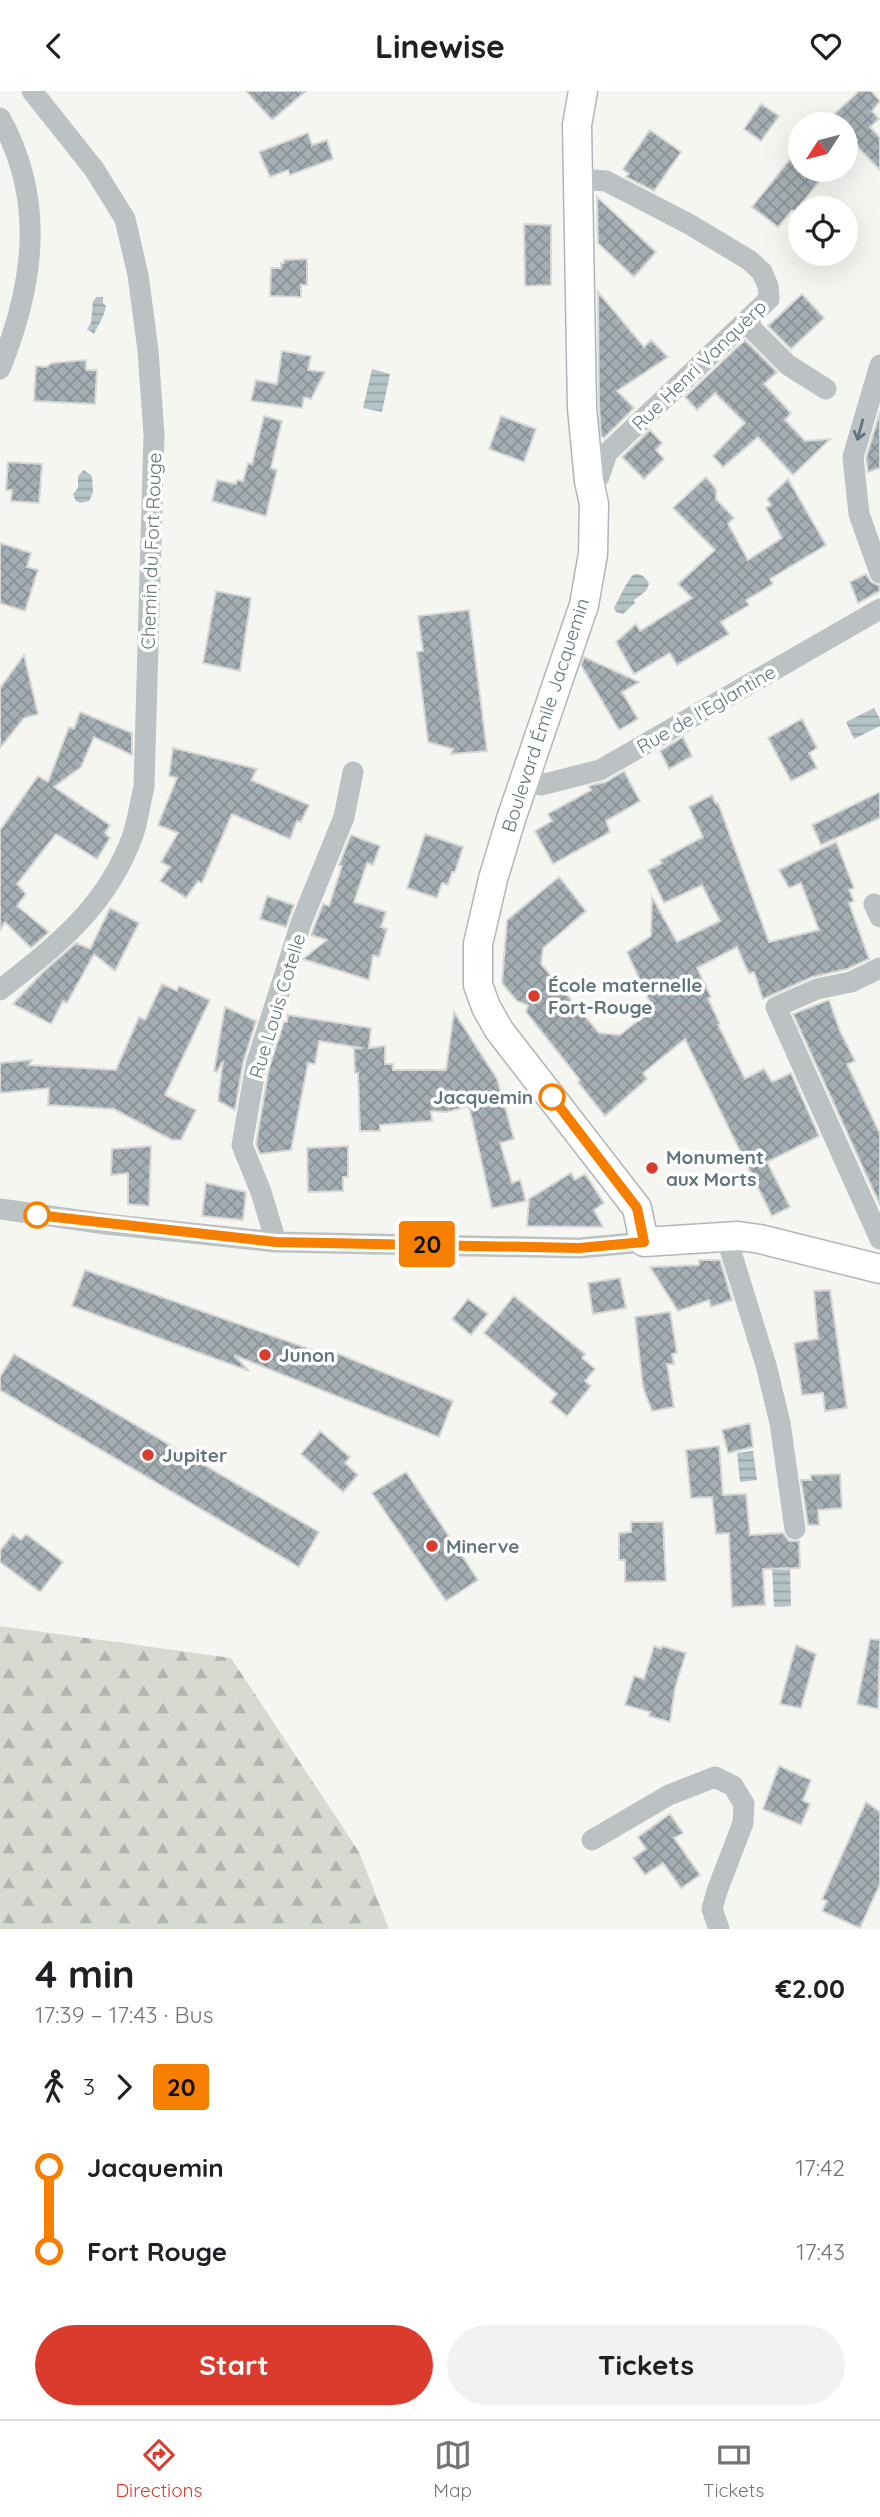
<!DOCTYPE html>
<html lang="en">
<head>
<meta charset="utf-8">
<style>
	:root { --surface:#fff; --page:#f2f2f2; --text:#202124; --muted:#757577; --line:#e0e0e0; --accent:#da3b2d }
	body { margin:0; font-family:Quicksand,sans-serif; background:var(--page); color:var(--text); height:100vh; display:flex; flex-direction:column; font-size:26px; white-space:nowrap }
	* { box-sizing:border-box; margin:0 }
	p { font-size:23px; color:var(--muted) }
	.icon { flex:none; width:38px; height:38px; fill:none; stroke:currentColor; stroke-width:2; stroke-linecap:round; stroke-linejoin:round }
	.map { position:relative; height:1838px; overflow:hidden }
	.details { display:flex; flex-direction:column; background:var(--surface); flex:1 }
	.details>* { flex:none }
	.badge { padding:0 14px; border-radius:5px; font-size:24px; line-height:46px }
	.needle { width:46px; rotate:234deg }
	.tools { position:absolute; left:788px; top:21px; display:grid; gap:14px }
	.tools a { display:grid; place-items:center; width:70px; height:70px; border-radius:50%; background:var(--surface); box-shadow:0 7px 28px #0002; font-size:35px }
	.map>.badge { position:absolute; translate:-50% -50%; box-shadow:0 0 0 4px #fff }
	.legs { display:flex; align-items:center; gap:10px; height:77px; padding:0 35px; font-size:23px }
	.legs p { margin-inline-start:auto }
	.summary { display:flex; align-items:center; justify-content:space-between; height:119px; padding:0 35px }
	h1 { font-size:38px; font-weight:700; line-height:52px }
	.primary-button { display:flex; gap:14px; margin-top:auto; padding:14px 35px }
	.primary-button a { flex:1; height:80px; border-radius:42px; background:var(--accent); color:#fff; font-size:28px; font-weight:700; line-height:80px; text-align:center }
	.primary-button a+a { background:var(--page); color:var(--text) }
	ul { padding:0 35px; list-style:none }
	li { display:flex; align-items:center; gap:24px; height:84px; font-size:26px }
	li i { display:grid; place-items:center; width:10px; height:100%; margin:0 9px; background:currentColor }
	li i::after { content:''; width:18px; height:18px; margin:-9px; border:5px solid; border-radius:50%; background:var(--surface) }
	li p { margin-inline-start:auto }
	li:first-child i { background:linear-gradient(#0000 50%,currentColor 0) }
	li:last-child i { background:linear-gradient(currentColor 50%,#0000 0) }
	header { display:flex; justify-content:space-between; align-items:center; height:91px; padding:0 35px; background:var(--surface); font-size:32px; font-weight:700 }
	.dock { display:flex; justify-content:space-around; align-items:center; height:98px; border-top:2px solid var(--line); background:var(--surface); font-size:19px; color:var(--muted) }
	.dock a { display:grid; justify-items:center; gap:4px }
	.dock .current { color:var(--accent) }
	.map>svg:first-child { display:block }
	.forest { fill:url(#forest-firs) }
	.water { fill:url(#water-rules) }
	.building { fill:url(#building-cross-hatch); stroke:#d7d7d5; stroke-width:2 }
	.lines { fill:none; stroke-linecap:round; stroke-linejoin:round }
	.secondary-casing { stroke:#afb6b9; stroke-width:31 }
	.street { stroke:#bcc2c4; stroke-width:21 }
	.secondary { stroke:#fff; stroke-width:28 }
	.oneway { stroke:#62757c }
	.line-1-casing { stroke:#fff; stroke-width:16 }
	.line-1 { stroke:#f77f00; stroke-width:10 }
	.poi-dot { fill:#da3b2d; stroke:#fff; stroke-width:2.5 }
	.stop-1-dot { fill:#fff; stroke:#f77f00; stroke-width:3.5 }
	.labels { text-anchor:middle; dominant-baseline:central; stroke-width:7; stroke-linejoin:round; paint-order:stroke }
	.street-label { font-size:19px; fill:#62757c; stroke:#fff }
	.poi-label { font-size:19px; font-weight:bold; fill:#62757c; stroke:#fff; text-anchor:start }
	.stop-label { font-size:19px; font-weight:bold; fill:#62757c; stroke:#fff; text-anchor:end }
</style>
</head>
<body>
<header><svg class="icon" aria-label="back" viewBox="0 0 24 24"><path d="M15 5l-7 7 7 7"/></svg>Linewise<svg class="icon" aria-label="heart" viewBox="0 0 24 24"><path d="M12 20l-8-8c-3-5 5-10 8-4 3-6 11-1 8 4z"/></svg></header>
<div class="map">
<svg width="880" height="1838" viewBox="0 0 880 1838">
	<defs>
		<pattern id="forest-firs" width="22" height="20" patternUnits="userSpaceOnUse" patternTransform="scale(1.75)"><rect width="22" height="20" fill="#d6dad1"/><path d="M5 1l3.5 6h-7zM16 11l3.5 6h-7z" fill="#b1b5af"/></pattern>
		<pattern id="water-rules" width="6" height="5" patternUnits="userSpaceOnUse" patternTransform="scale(1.75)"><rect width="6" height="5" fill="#b4c3c5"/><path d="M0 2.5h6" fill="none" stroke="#96a3a5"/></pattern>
		<pattern id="building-cross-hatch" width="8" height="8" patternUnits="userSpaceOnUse" patternTransform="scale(1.75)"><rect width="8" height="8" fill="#a4aeb2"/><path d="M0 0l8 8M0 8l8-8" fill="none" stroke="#899296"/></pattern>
	</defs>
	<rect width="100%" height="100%" fill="#f5f5f2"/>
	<path class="forest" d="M0,1535L231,1567L359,1761L389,1838H0Z"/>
	<path class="water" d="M97,206H103V212L106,215C104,227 98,234 94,243L87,238L91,232L93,210Z
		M372,278L390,283L382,321L363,317Z
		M84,379L92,385L93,402L89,410L81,412L76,410L73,403L78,397V385Z
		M634,483C642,483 646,486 649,493L646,500L634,509L635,512L623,523L616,521L614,517C619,508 627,489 634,483Z
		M874,617L880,628V635L854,648L846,631Z
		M753,1360L757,1389L740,1391L737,1362Z
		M772,1475H778L781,1479L790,1478L791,1515L774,1516Z"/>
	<path class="building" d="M246,0H306L272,29Z
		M859,0H871L880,10L872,20L879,28L870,36L880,47V79L845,43V33H836L830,27Z
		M761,13L779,25L761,50L744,38Z
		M650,39L681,61L654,100L626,86L629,83L623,78Z
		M308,42L312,54L327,49L333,68L290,84L288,79L270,86L259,61Z
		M792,66L800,73V79H807L820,89L795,121L792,119L778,136L752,116Z
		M597,106L656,161L634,186L598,152Z
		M524,133L551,134V194L525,195Z
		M307,168V194H301V206L270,205L271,177H281V172H284V169Z
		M598,201L644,256L651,249L668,266L617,300L634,317L604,347L601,345L599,314Z
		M802,203L824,227L791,258L768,235Z
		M745,249L777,281L764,293L791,322L785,329L805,350L830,348L793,384L758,346L723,376L713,365L745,332L715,302L697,319L685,306Z
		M282,260L311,265L308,279L325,281L311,308L304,306L302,317L251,310L256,289L277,293Z
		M86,269V279H97L95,313L34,310L36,275L46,276L52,272Z
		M880,321V377L868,381L866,367Z
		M264,325L282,330L271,377L277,379L266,425L212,410L217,389L236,393L237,389L243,390L248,372L252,373Z
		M501,325L536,338L524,371L489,358Z
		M650,339L662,352L656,359L664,368L644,388L622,366Z
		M8,371L42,373L39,412L11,410L12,399H6Z
		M706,386L716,398V408L734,427L728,433L748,469L782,447L766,417L771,414L767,408L788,388L826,454L770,488L773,493L746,509L749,514L721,531L729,543L677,574L670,562L634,583L616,551L636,533L640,540L692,507L678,493L715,459L673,417Z
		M0,452L31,462L27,476L38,479L25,520L0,512Z
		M866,483L871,491L880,495V500L858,512L850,491Z
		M216,500L251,507L240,580L203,572Z
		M469,519L487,660L451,663L453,658L428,651L417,561L423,560L418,525Z
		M24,564L38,623L24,627L0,657V597Z
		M584,566L639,591L622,601L638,628L619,639L581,574Z
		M80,621L132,642V664L94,646L81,676L54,696L110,734L105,742L110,747L97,768L56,743L17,793L26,803L17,815L49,841L31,857L5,831L0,839V739L38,685L48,691L69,636L74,638Z
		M802,628L817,657L809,662L817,677L791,690L768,647Z
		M683,646L692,665L669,678L660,660Z
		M173,657L257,678L251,689L309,714L301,731L297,730L290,748L232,723L202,792L198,790L186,807L160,790L170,776L161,771L178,742L158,734L177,687L169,685Z
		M624,680L640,710L606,730L610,741L553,773L535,740L552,730L548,723L591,699L589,695L606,691Z
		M880,701V727L821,754L812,734Z
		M712,704L716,713L718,712L769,851L819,839L801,792L789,797L779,779L836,751L854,797L849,799L854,810L849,812L869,868L847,878L812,886L763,908L754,881L749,883L737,856L697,877L711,906L708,908L720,933L718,934L745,988L764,978L772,991L791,982L819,1045L767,1071L790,1116L772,1125L685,948L643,982L647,988L605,1025L578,991L580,989L526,921L528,914L517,910L502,892L507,829L559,786L586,820L543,857L541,873L599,942L620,944L653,918L627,861L651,845L652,806L677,851L720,830L702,794L664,812L648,779L662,772L660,769L703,746L689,716Z
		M425,743L463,756L455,781H452L448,794L442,792L437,807L407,797Z
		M351,744L380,755L373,774L367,772L354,811L386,821L381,836L387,838L379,866L373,864L369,889L303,868L327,849L311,844L323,813L329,815L342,775L339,774Z
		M267,805L294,814L286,836L260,828Z
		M110,817L139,832L115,880L94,863L67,912L63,910L51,933L13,913L42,882L76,852L90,858Z
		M162,893L177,900L179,895L210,909L165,1004L196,1019L181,1049H172L114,1018L48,1014L49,997L0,1002V972L32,969L29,974L116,979L139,926L145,929Z
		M829,909L840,940L855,970L847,973L880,1043V1114L793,923Z
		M225,916L256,930L243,972L235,1019L218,1010L223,970L217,981L214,980Z
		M454,921L497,988L514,1048L500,1052L512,1092L520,1089L526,1110L492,1117L469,1015L447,1021L431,1020L432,1030L380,1034V1040H360L358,982H355L354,958L362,957L319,950L315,973L308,972L291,1059L260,1063L256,1053L269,977L284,931H287L288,924L371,937L369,957L385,955V973H393V979H446Z
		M151,1055L149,1115L128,1113V1082L111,1084L112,1058Z
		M348,1055V1086H343V1100L308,1101L307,1057Z
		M571,1082L575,1089L585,1083L604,1112L594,1119L603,1136L527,1135L529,1108Z
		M206,1092L246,1101L243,1129L202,1125Z
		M699,1169H720L732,1209L711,1216L709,1209L678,1220L650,1176L699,1174Z
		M85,1179L332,1266L334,1261L453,1310L439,1346L234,1264L249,1280L72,1215Z
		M620,1187L626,1217L593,1223L588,1192Z
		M830,1199L847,1317L825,1320L823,1302L802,1304L794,1252L818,1248L814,1200Z
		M514,1205L585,1263L582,1267L595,1278L585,1290L591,1295L567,1325L550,1311L557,1303L484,1242Z
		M468,1208L488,1223L471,1244L452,1228Z
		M670,1221L677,1262L672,1263L674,1273H667L674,1316L652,1320L643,1296L635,1226Z
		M14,1263L319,1441L299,1476L0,1299V1286Z
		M750,1332L753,1356L728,1362L722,1339Z
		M320,1340L350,1366L345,1372L358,1384L343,1401L301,1363Z
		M719,1355L723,1404L746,1403L750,1444L783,1442L789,1450H799L800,1477L763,1478L765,1514L732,1516L729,1442L716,1443L712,1406L691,1407L686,1359Z
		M406,1381L478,1489L446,1510L372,1402Z
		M840,1383L842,1417L818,1419L819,1434H808L801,1389H811V1384Z
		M631,1431H663L666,1490L625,1491V1469H619V1442L631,1441Z
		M13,1443L21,1449L26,1443L63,1471L40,1501L0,1471V1460Z
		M870,1548L880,1549L878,1618L857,1613Z
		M796,1554L816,1563L801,1617L780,1613Z
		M654,1555L661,1558L662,1555L686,1562L675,1597L670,1631L649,1625L650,1621L625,1614L634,1585L644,1588Z
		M779,1675L811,1689L803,1709L810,1713L801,1734L763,1718Z
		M866,1711L880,1721V1793L860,1837L822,1820L827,1810L822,1808Z
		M670,1723L683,1742L674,1747L700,1784L681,1797L663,1772L645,1784L633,1767L646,1758L638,1746Z"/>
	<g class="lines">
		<g class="secondary-casing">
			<path id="secondary" d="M583,0L577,34L582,317L589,390L594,413L593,463L584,514L511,728L493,788L478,853V894L486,916L499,939L637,1117L644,1151L738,1145L760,1148L880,1178"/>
		</g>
		<path class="street" d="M0,27C46,109 34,194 0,278
			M579,88L606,90L689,133L749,169L762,181L768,195L769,208L607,362L599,386L589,390
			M746,232L788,274L826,298
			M880,274L853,366L859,423L880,482
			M523,688L541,694L600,679L880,518
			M874,813L880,826
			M880,877L851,891L817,898L776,916L880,1148
			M0,899C57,854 107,816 133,744C138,729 140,712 144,696L154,344L148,259L138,184L125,128L94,78L32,0
			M0,1118L106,1133L276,1151L579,1157L644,1151
			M726,1145L766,1274L780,1332L795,1438
			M276,1151L261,1101L242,1054L256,974L301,832L344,726L353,681
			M592,1749L669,1704L715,1686L733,1695L744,1713L743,1732L717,1800L712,1818L719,1838"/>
		<use href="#secondary" class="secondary"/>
	</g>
	<defs><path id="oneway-shaft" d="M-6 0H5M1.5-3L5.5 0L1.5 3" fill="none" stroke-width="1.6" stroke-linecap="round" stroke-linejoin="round" transform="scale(1.75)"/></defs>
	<use class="oneway" href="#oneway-shaft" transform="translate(860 339) rotate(105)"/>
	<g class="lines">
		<g class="line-1-casing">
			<path id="line-1" d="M37,1124L276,1151L579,1157L644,1151L637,1117L552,1006"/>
		</g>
		<use href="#line-1" class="line-1"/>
	</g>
	<g class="poi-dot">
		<circle cx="534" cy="905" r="7"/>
		<circle cx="652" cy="1077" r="7"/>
		<circle cx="265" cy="1264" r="7"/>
		<circle cx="148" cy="1364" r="7"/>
		<circle cx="432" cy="1455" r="7"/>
	</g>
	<g class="stop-1-dot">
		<circle cx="552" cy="1006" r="12"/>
		<circle cx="37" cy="1124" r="12"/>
	</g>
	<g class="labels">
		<g class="street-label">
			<text transform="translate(699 274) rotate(-44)">Rue Henri Vanquèrp</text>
			<text transform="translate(151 460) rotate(-88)">Chemin du Fort Rouge</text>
			<text transform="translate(706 618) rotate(-30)">Rue de l'Eglantine</text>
			<text transform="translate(545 624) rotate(-72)">Boulevard Émile Jacquemin</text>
			<text transform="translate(277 915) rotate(-73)">Rue Louis Cotelle</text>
		</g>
		<g class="poi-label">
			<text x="548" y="894">École maternelle<tspan x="548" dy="22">Fort-Rouge</tspan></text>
			<text x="666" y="1066">Monument<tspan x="666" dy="22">aux Morts</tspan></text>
			<text x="279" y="1264">Junon</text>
			<text x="162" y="1364">Jupiter</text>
			<text x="446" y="1455">Minerve</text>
		</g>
		<g class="stop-label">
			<text x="533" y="1006">Jacquemin</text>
		</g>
	</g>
</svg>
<div class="tools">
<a><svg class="needle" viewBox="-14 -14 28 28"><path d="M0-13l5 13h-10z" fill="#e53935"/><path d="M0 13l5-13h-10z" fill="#757577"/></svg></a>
<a><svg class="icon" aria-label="locate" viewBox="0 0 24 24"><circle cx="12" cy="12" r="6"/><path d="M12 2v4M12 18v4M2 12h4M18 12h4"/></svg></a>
</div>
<b class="badge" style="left:427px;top:1153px;background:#f77f00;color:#111">20</b>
</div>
<section class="details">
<div class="summary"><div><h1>4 min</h1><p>17:39 – 17:43 · Bus</p></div><b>€2.00</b></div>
<div class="legs"><svg class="icon" aria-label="walk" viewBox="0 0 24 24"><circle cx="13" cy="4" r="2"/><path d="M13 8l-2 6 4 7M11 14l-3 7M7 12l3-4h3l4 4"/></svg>3<svg class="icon" aria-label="forward" viewBox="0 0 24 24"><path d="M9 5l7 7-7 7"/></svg><b class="badge" style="background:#f77f00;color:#111">20</b></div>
<ul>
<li><i style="color:#f77f00"></i><b>Jacquemin</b><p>17:42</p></li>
<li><i style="color:#f77f00"></i><b>Fort Rouge</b><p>17:43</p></li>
</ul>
<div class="primary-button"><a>Start</a><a>Tickets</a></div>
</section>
<nav class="dock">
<a class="current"><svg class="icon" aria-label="directions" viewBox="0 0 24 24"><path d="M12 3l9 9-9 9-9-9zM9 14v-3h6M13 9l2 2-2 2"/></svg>Directions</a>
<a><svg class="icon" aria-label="map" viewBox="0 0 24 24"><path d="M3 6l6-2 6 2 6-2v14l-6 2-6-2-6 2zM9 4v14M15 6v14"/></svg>Map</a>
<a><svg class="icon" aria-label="tickets" viewBox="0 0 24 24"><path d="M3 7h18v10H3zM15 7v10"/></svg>Tickets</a>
</nav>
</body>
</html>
